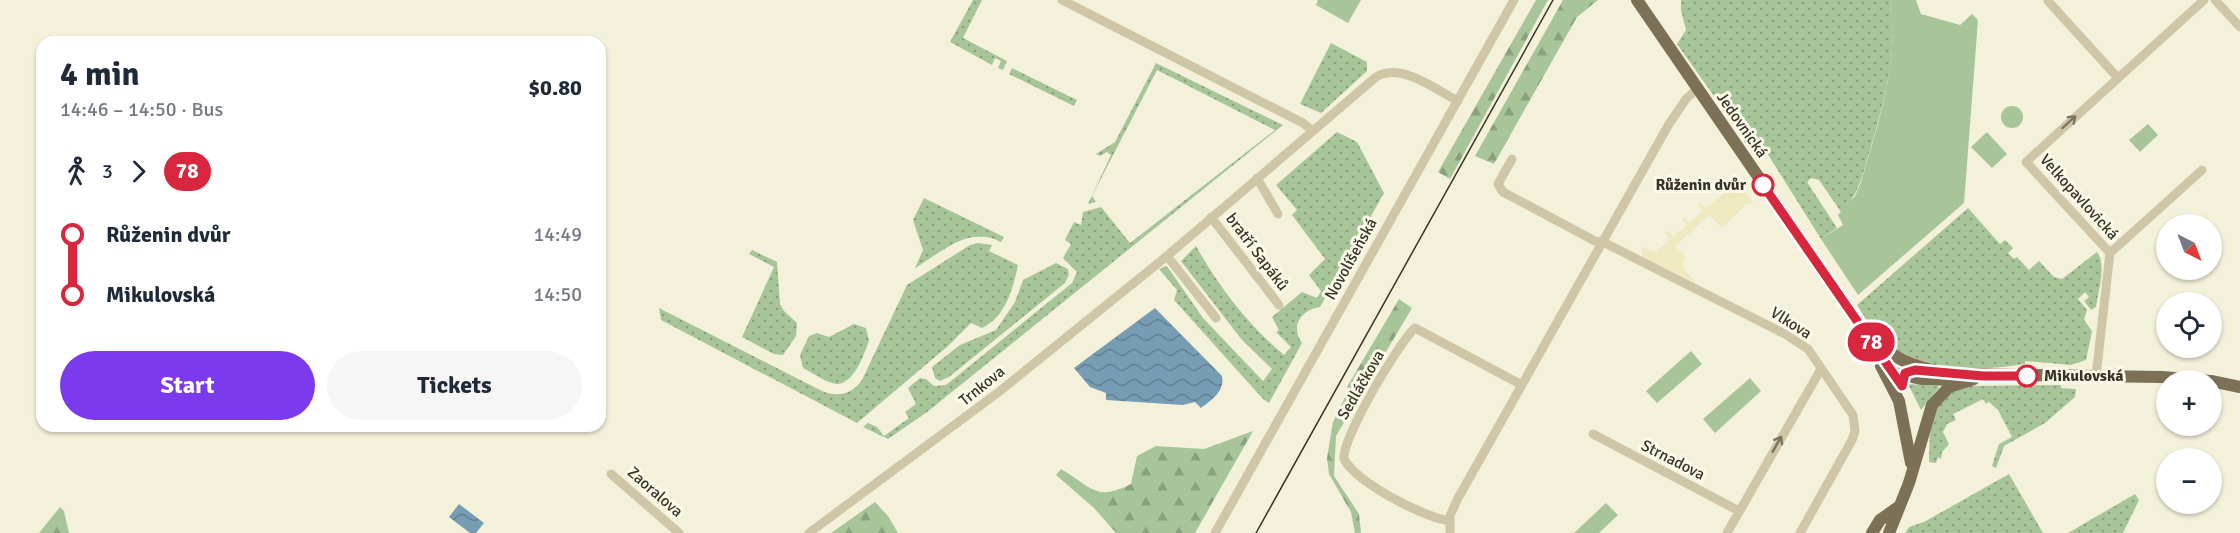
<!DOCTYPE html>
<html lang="en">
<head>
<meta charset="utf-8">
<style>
	:root { --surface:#fff; --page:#f6f6f7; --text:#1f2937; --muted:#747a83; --accent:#7c3aed }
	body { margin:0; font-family:Signika,sans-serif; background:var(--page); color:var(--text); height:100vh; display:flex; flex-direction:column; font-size:22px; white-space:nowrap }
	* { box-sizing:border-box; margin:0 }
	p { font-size:20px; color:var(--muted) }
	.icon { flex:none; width:33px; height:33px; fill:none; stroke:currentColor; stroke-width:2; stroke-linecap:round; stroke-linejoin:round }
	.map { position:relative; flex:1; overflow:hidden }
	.panel { position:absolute; left:36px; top:36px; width:570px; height:396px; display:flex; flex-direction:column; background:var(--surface); border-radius:18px; box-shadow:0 2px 4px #0004 }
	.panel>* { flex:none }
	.badge { padding:0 12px; border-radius:20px; font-size:21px; line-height:39px }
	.needle { width:39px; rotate:138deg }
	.tools { position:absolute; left:2156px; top:214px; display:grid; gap:12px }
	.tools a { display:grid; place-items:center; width:66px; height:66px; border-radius:50%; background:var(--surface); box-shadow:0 2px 4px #0004; font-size:30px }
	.map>.badge { position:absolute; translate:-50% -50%; box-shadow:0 0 0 3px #fff }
	.legs { display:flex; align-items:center; gap:9px; height:66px; padding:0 24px; font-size:20px }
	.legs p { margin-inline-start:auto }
	.headline { display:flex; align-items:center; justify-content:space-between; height:102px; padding:0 24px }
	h1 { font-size:33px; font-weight:800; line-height:45px }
	.action { display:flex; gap:12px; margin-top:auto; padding:12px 24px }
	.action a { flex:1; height:69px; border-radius:36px; background:var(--accent); color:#fff; font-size:24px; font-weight:800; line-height:69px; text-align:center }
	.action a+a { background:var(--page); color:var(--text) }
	ul { padding:0 24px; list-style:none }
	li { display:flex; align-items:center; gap:21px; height:60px; font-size:22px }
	li i { display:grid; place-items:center; width:9px; height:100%; margin:0 8px; background:currentColor }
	li i::after { content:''; width:15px; height:15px; margin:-8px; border:4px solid; border-radius:50%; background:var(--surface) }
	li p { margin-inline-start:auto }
	li:first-child i { background:linear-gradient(#0000 50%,currentColor 0) }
	li:last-child i { background:linear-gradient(currentColor 50%,#0000 0) }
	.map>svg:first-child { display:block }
	.grass { fill:url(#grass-dots) }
	.forest { fill:url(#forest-firs) }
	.park { fill:#a8c59a }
	.plaza { fill:#eee9c1 }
	.water { fill:url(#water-waves) }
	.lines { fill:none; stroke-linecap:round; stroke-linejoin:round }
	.minor { stroke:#cec6a6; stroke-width:9 }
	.major { stroke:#7c7057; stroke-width:12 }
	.tram { stroke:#393327; stroke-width:1.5 }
	.oneway { stroke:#7c7560 }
	.line-1-casing { stroke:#fff; stroke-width:14 }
	.line-1 { stroke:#d7263d; stroke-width:9 }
	.stop-1-dot { fill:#fff; stroke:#d7263d; stroke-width:3 }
	.labels { text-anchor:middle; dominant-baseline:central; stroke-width:6; stroke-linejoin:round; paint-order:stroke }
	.street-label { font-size:16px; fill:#393327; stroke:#fbf9e8 }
	.stop-label { font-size:16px; font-weight:bold; fill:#393327; stroke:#fbf9e8; text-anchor:end }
</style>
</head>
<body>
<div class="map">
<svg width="2240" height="533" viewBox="0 0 2240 533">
	<defs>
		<pattern id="grass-dots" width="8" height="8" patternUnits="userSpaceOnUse" patternTransform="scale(1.5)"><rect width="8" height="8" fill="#a8c59a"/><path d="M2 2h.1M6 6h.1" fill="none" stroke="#8aa17e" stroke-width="1.8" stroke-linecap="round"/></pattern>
		<pattern id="forest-firs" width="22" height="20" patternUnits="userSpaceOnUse" patternTransform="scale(1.5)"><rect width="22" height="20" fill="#a8c59a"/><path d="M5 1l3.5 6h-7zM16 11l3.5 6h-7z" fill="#8aa17e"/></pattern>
		<pattern id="water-waves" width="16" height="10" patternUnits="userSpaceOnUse" patternTransform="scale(1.5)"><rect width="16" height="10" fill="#779db4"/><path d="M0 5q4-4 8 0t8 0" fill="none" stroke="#638192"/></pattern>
	</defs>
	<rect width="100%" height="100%" fill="#f4f1db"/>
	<path class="grass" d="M973,0H982L963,38L1007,61L1003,70L998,68L1001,61L995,58L992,65L950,42Z
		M1681,0H1890C1899,52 1884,101 1870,150C1863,173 1859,196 1841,212L1819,180L1811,178L1807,182L1837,228L1821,239L1762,145L1753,151L1677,44L1686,30L1681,10Z
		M1331,43L1367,62V71L1321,113L1300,104Z
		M1156,63L1283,125L927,412L888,439L863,427L868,423L877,427L884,436L909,418L905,412L916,404L908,388L920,378L926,379L934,386L946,385L1072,283L1077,272L1063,258L1071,244L1065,240L1074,222L1081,225L1083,212L1101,207L1130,243L1275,130L1157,70L1092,196L1096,202L1088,204L1111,155L1107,152L1100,156L1096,154L1115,142Z
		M1012,68L1077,100L1074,106L1009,74Z
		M1337,132L1357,142L1384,193L1320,307C1301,310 1290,326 1302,343L1269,403L1263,399L1174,300L1177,290L1159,269L1166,266L1169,269L1203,318L1263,381L1272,369L1242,340L1181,261L1196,246C1219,287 1248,325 1284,355L1291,347L1276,332L1279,330L1272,317L1302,292L1317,298L1321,291L1309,275L1325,259L1292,215L1297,210L1276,185Z
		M924,198L1004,237L1001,242C968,225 944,251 915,268L923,250L913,220Z
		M1968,208L2000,244L2005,240L2013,248L2008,253L2014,259L2017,257L2029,270L2039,261L2054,277L2062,279L2097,252C2107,264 2098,292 2096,307L2091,310L2084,301L2089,297L2085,292L2078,299L2087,310L2084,320L2092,331L2086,360L2071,365L2025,361V364C1985,370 1919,376 1887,347C1875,337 1866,318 1857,305Z
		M978,243L992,245L989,251L1018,265C1013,288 1006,317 982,328L971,323L948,346L857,423L661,320L659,308L824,392C840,397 852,394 862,380L907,285L970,245Z
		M752,250L777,262L780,304L784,311L797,323L796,336L783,355L774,354L742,337L774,267L749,254Z
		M1056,263L1068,269L1069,275L1065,283L949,377L940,381L935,378L932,367L960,345L996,330L1015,302L1023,280Z
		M854,324L866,328L869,340C865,353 854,384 837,384C826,383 813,373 803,368L800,355L809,336L817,333L829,337Z
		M1908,384L1938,386L1939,388L1921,410Z
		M2061,385V388L2076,389L2075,397L2045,423L2004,446L1996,468L1992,466L1999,444L2012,437L1998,410L1989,402L1986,404L1983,399L1953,414L1956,420L1947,424L1943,432L1949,444L1942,452L1941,459L1938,457L1936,463L1929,462L1930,420L1944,395L1970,386Z
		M2009,474L2043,533H1905L1909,527L1924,522Z
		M2135,494L2139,500L2123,533H2068Z"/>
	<path class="forest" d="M1536,0H1548L1450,179L1438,172Z
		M1563,0H1598L1577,17L1494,164L1475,156Z
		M1399,299L1412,308L1336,436L1334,476L1359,514L1361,533H1355L1351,512L1329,474L1327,458L1333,422L1349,389L1347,387Z
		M1253,431L1195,533H1116L1094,508L1056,475L1061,469C1092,487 1095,502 1131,484L1137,456L1156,446L1204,449Z
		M875,502L888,516L898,533H831Z
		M60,507L64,511L69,533H39Z"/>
	<path class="park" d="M1318,0H1361L1348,23L1316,5Z
		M1890,0H1916L1921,14L1960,25L1972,14L1978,20L1964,203L1858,295L1821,239L1843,225L1838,215L1855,196L1861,182C1878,123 1900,62 1890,0Z
		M2001 117a11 11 0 1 1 22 0a11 11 0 1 1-22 0Z
		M2148,124L2158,135L2140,152L2129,140Z
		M1987,132L2007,154L1992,168L1971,147Z
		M1691,351L1702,364L1657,403L1646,391Z
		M1750,378L1761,391L1715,433L1703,419Z
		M1606,503L1618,515L1599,533H1574Z"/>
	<path class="plaza" d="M1738,182L1754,204H1747L1722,228L1710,215L1675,246L1686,257L1682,263L1684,269L1695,282L1642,257L1641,247L1656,252L1670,239L1665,233L1668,231L1673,237L1687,225L1682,219L1684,217L1689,222L1703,211L1698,204L1700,203L1706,208Z"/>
	<path class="water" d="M1155,308L1222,376C1225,391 1212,400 1201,408L1195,402L1183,405L1106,400V393L1090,387L1074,368Z
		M459,504L484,523L476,533H470L449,517Z"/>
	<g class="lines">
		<path class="minor" d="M1062,0L1303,123L1313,131
			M2215,0L2240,27
			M2048,1L2118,78
			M1512,159L1498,184L1503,192L1595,241L1603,242L1785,334L1808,349L1853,415L1855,431L1852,440L1800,533
			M1257,178L1278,214
			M1211,217L1279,305
			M2110,253L2202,170
			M1167,256L1216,318
			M2096,376L2110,253L2026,162L2204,0
			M1593,434L1739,511
			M611,474L679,533
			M1450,521C1423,517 1357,483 1344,459C1341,440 1399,342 1415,328L1522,385
			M809,533L1000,391L1167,256L1376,77C1401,62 1435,89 1458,101
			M1215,533L1514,0
			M1450,533V516L1457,500L1669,124L1686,99L1697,89
			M1727,533L1821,369"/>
		<path class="major" d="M1637,0L1902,386
			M1877,343C1899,363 1925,370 1954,374L2162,377L2210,381
			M1881,366L1899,401L1911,463
			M1894,373L1921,379L1954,380
			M2211,381L2240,387
			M1872,533L1880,520L1897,508
			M1889,533L1909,483L1932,405L1949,387L1974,379"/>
		<path class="tram" d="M1256,533L1553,0"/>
	</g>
	<defs><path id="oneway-shaft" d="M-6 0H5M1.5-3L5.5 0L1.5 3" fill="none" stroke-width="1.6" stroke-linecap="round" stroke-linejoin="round" transform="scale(1.5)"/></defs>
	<g class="oneway">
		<use href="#oneway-shaft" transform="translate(2069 122) rotate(-42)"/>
		<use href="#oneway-shaft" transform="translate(1777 444) rotate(-61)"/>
	</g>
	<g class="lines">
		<g class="line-1-casing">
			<path id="line-1" d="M1763,185L1902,386L1905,373L1915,370L1983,376H2027"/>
		</g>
		<use href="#line-1" class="line-1"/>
	</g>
	<g class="stop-1-dot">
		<circle cx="1763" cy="185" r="10"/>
		<circle cx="2027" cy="376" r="10"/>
	</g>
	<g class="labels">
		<g class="street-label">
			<text transform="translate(1742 125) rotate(55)">Jedovnická</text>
			<text transform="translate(2079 197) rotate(48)">Velkopavlovická</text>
			<text transform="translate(1257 252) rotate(53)">bratří Sapáků</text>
			<text transform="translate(1351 259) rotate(-61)">Novolíšeňská</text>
			<text transform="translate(1791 323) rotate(32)">Vlkova</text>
			<text transform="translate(1361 385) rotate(-60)">Sedláčkova</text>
			<text transform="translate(982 386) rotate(-39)">Trnkova</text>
			<text transform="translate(1673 460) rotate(27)">Strnadova</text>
			<text transform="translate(655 492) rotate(41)">Zaoralova</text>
		</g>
		<g class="stop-label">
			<text x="1746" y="185">Růženin dvůr</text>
			<text x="2044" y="376" text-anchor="start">Mikulovská</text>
		</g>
	</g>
</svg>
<div class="tools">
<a><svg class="needle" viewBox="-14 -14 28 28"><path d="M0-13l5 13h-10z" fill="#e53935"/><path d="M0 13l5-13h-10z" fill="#747a83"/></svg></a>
<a><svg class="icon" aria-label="locate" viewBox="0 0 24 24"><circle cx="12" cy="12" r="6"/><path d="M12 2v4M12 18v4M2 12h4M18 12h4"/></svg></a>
<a>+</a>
<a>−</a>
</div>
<b class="badge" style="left:1871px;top:342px;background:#d7263d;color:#fff">78</b>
<section class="panel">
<div class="headline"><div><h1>4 min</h1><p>14:46 – 14:50 · Bus</p></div><b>$0.80</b></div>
<div class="legs"><svg class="icon" aria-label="walk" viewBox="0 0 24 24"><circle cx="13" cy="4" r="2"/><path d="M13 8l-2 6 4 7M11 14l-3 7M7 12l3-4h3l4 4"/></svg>3<svg class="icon" aria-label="forward" viewBox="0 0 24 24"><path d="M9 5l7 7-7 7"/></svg><b class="badge" style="background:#d7263d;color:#fff">78</b></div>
<ul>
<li><i style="color:#d7263d"></i><b>Růženin dvůr</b><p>14:49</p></li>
<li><i style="color:#d7263d"></i><b>Mikulovská</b><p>14:50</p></li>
</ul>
<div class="action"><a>Start</a><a>Tickets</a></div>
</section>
</div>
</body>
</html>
